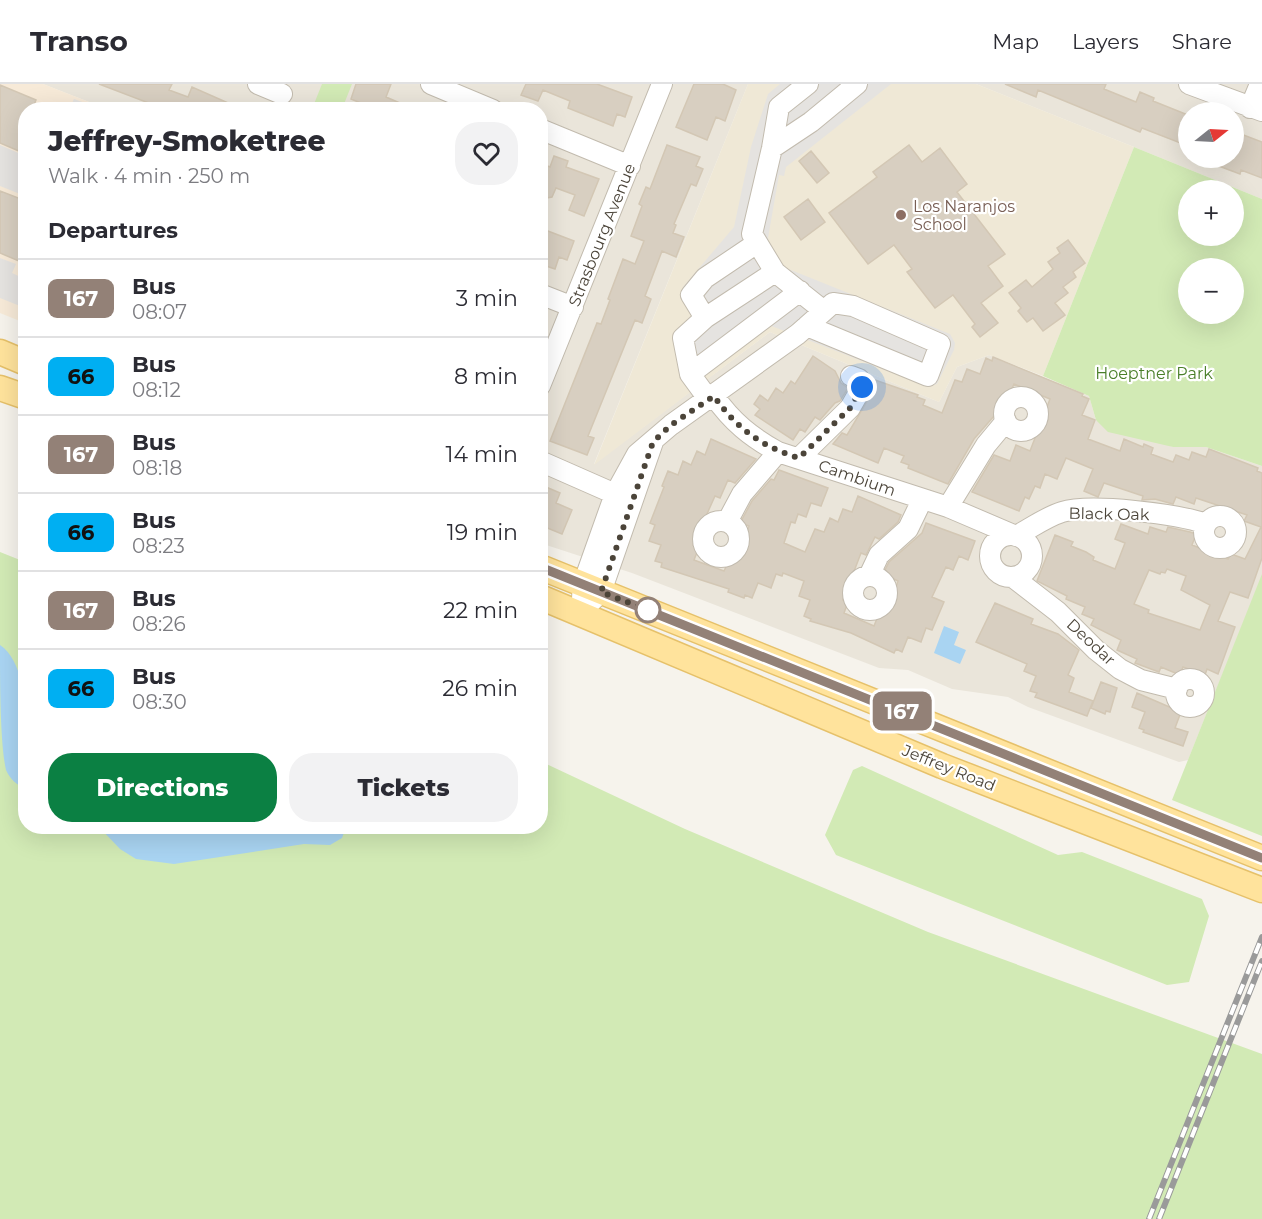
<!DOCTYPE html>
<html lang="en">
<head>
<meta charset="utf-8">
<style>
	:root { --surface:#fff; --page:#f2f2f3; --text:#2b2b33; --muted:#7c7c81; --line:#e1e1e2; --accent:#0b8043 }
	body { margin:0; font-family:Montserrat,sans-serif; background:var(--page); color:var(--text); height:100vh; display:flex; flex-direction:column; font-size:22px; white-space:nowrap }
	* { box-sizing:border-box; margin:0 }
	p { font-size:20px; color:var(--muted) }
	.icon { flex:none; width:33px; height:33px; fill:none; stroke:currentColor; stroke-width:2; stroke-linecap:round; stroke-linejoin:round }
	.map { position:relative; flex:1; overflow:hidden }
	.side { position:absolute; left:18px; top:18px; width:530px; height:732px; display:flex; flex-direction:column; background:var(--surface); border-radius:24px; box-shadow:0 6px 24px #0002 }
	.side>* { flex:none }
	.badge { padding:0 12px; border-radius:9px; font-size:21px; line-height:39px }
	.needle { width:39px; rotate:72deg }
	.fabs { position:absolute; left:1178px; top:18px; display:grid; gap:12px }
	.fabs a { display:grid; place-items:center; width:66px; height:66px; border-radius:50%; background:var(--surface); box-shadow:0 6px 24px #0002; font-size:30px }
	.you { position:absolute; width:30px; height:30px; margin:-15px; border:4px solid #fff; border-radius:50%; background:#1a73e8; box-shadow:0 0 0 9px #1a73e833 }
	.map>.badge { position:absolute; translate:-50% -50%; box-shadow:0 0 0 3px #fff }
	h2 { padding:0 30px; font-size:22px; line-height:54px }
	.round { display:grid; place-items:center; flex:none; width:63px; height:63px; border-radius:24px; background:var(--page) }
	.summary { display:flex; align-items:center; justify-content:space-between; height:102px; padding:0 30px }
	h1 { font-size:28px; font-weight:800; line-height:45px }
	.button { display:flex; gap:12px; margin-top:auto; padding:12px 30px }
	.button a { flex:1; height:69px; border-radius:24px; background:var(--accent); color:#fff; font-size:24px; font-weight:800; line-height:69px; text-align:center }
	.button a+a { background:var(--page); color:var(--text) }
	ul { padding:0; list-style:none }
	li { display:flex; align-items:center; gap:18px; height:78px; padding:0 30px; border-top:2px solid var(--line) }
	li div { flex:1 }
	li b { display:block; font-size:22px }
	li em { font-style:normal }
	li .badge { min-width:66px; font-weight:700; text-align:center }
	header { display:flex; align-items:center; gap:36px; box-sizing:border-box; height:84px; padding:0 30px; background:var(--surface); border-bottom:2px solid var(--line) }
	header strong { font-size:28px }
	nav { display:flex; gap:33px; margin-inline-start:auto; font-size:21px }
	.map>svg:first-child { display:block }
	.residential { fill:#eae5da; fill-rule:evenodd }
	.commercial { fill:#f7ead8 }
	.education { fill:#efe8d6 }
	.green { fill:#d2eab5; fill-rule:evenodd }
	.parking { fill:#e5e3e0 }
	.water { fill:#a9d4f2 }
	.building { fill:#d8cfc1; stroke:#d3c7b4; stroke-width:1.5; fill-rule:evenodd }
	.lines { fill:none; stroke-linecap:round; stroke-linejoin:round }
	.minor-casing { stroke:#c2bbae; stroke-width:22 }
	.major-casing { stroke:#e6c16a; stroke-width:27 }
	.minor { stroke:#fff; stroke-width:20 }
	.major { stroke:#ffe39c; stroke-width:24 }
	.rail-casing { stroke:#9a9a9a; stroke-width:6 }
	.rail { stroke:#fff; stroke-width:4; stroke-dasharray:11; stroke-linecap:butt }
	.line-casing { stroke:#fff; stroke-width:14 }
	.line { stroke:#938177; stroke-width:9 }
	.walk { stroke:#4b4439; stroke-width:6; stroke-dasharray:0 10.8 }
	.education-dot { fill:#8d6e63; stroke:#fff; stroke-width:2 }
	.stop-dot { fill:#fff; stroke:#938177; stroke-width:3 }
	.labels { text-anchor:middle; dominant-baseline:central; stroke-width:4.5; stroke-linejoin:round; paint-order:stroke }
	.education-label { font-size:16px; fill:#785e54; stroke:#fff; text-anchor:start }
	.street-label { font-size:16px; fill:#4b4439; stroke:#fff }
	.park-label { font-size:16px; fill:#4a7f2a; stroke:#fff }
</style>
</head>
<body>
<header>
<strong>Transo</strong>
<nav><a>Map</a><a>Layers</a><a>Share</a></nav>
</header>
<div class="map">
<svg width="1262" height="1135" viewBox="0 0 1262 1135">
	<rect width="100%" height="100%" fill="#f6f3ec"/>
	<path class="residential" d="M43,0H748L594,380L770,248L939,318L957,283L989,271L1089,312L1096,336L1173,363H1206L1262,382V492L1188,676L1179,678L1028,623L1008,613L952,605L908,586L879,584L632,489L540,459V26L107,25Z
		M976,0H1262V115L1134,63ZM1188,28H1233V74H1188Z"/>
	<path class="commercial" d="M0,0H43L107,25L26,26L25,239L0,229Z"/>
	<path class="education" d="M748,0H976L1134,63L1043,292L989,271L957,283L939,318L770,248L594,381Z"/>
	<path class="green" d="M322,0H352L342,25H312Z
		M1134,63L1262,115V382L1206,363H1173L1108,348L1096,336L1089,312L1043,292ZM1188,106H1233V152H1188ZM1188,184H1233V230H1188Z
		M0,468L25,478L26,742H540V677L685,745L928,848L1262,970V1135H0Z
		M1262,490V752L1172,716Z
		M862,682L1058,771L1082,768L1202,815L1209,832L1189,898L1167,901L836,771L825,751L853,686Z"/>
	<path class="parking" d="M780,0H891L786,83L784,92L779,91L768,154L776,180L950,250L955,259L954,266L937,300L929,303L769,241L690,304L680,253L693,229L683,203L734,143L751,63L768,10Z
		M74,15L101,25L70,24Z
		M0,61L25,72V112L0,102Z
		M0,174L16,180L12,189L25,195V224L0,214Z"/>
	<path class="water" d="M944,542L959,548L954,561L966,566L960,580L934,569Z
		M0,561C34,584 26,667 25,705C17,701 10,695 6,686C0,659 0,593 0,561Z
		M99,743H346L342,754L330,761L304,760L174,780L136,775L120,765Z"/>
	<path class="building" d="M99,0H172L169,6L188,13L192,3L244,26H167Z
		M356,0H391L386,13L416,26H378L351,15Z
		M526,0H597L632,13L625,33L617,30L613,42L568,24L570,17L543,6L538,17L521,11Z
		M694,0H723L736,6L725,37L716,33L707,56L676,43Z
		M1005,0H1106L1104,5L1136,18L1140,8L1154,14L1153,17L1188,31V62L1142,44L1140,48L1038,6L1036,13Z
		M0,1L36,16L32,26H26V70L0,59Z
		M1233,47L1262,58V94L1241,86L1240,90L1200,75L1233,74Z
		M667,61L700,73L696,82L703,85L696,102L691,100L674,140L676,141L673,149L684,153L676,173L662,167L645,212L651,215L642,239L635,236L588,352L594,354L587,371L550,357L597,239L601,240L610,216L608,215L623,175L635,180L644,157L631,152L642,122L639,120L646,103L650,105Z
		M909,61L922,78L940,64L967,100L957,108L1005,170L988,182L1003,202L981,219L998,239L980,253L972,243L975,240L953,211L935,224L907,188L912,185L894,161L868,180L829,129L877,93L873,88Z
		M811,67L829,89L817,99L799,77Z
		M554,72L568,77L566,83L599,95L584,132L569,126L575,111L556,104L552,113L540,115V79L550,83Z
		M0,107L26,117V161L19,177L0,169Z
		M808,115L825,138L801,156L784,133Z
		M540,144L574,157L567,176L559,173L555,185L540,180Z
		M1068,156L1085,179L1073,188L1076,193L1063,203L1068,209L1055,219L1065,231L1043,247L1033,234L1027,238L1018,227L1021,224L1009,209L1026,196L1032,203L1053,185L1048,178L1060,169L1057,164Z
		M813,272L835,287L841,299L848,304L840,317L835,319L820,336L815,333L805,348L800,345L793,356L755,331L760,325L754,320L760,311L768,317L776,304L783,309L791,297L795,300Z
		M993,273L1083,310L1082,312L1089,315L1082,331L1095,336L1088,355L1120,367L1124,355L1143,363L1144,360L1153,364L1151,370L1173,378L1176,371L1189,376L1192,368L1206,373L1209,365L1258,384L1257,387L1262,389V474L1248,514L1230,508L1218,537L1235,543L1218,590L1207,585L1205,591L1183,583L1180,591L1161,583L1159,588L1135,579L1137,575L1117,566L1121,556L1091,541L1094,535L1082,530L1085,523L1066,515L1067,512L1037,497L1055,451L1073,458L1071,462L1086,468L1094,473L1093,476L1115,485L1125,459L1115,455L1121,440L1148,450L1150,443L1166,448L1168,443L1190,448L1196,450L1192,461L1228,475L1231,470L1245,475L1261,443L1244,437L1247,431L1196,414L1194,420L1176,413L1173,420L1155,415L1142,416L1143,412L1104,399L1098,413L1084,407L1093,385L1066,374L1057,395L1045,390L1040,404L1035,402L1029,415L1025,413L1019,427L972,408L994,371L1010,377L1016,361L1030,367L1050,315L1014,300L1008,314L1002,312L994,332L974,355L948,400L908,384L909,381L901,378L904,372L884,364L878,379L833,360L842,349L847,351L872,309L875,296L918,311L917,313L925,316L923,321L942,329L955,296L962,298L967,285L980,290L986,274L992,277ZM1167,485L1186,492L1181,506L1210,521L1200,546L1148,529L1149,526L1134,520L1149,486L1160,490L1161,488L1165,489Z
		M711,355L756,375L735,399L728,396L720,414L715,412L693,461L699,463L694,476L724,487L730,474L736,476L749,442L740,439L752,417L771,395L774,396L779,386L828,404L821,422L811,419L806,433L798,430L795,439L791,438L784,459L805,468L815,445L824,448L830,434L838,438L843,425L852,428L858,412L901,431L898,438L879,455L875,453L866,471L861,469L843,516L848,518L844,529L874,542L880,527L887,530L898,497L883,490L889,478L922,449L926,439L975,457L968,476L959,472L953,486L946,483L932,513L944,518L932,546L926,544L921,558L908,553L902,568L896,565L894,569L851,549L810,537L811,535L804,532L810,516L799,512L804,497L783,489L782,492L776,490L771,504L758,499L752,514L745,511L744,514L728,508L729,505L661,483L662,479L655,477L661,461L649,457L655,441L650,439L664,403L662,402L668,387L678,391L683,377L691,381L697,367L705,371Z
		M546,403L560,409L556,419L572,426L562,450L540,441V418Z
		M995,519L1033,535L1031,540L1058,550L1079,566L1068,591L1074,594L1069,608L1093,617L1087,632L1035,613L1037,609L1030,607L1036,592L1024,587L1027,580L976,558Z
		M1101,598L1117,604L1110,628L1106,627L1105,630L1091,624Z
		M1137,609L1181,628L1175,644L1188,648L1183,662L1143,648L1144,646L1139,644L1145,628L1132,623Z"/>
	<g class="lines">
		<g class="minor-casing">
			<path id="minor" d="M258,0L282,10
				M431,0L493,26
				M1189,0L1262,27
				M1250,24L1260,0
				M540,45L630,82
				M772,64L811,38L857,0
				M775,188L752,150L772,64L779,23L808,0
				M540,210L573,223
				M705,234L691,211L705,194L757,159
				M690,290L800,207
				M540,302L662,0
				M714,312C732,338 751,353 778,368L948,423L1016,452C1031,444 1046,433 1062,428C1090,419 1179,430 1206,440
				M1004 330a17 17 0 1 1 34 0a17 17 0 1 1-34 0Z
				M709,316L690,290L683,254L705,234L775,188L824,227
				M799,374L850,324L862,303L859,295L851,292
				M540,377L615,410
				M948,423L986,361L1006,337
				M1204 448a16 16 0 1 1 32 0a16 16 0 1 1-32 0Z
				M703 455a18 18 0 1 1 36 0a18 18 0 1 1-36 0Z
				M727,438L742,410L778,368
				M990 472a21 21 0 1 1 42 0a21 21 0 1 1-42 0Z
				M869,492L879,471L908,445L922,416
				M853 509a17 17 0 1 1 34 0a17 17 0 1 1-34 0Z
				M1014,494L1058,528L1096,566L1120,585L1141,596L1177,605
				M591,518L601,508L653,358
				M581,529L583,500L615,410L637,370L671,341L798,250L833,219L853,222L940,260L928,292L807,242
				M1176 609a14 14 0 1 1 28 0a14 14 0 1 1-28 0Z"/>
		</g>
		<g class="major-casing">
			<path id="major" d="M0,268L26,279
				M0,304L26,313
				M540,483L1262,774
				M540,513L942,682L1262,806"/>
		</g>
		<use href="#minor" class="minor"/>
		<use href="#major" class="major"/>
		<g class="rail-casing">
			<path id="rail" d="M1149,1135L1262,853
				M1159,1135L1262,877"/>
		</g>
		<use href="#rail" class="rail"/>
	</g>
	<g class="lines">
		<g class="line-casing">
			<path id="line" d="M540,483L1262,774"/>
		</g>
		<use href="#line" class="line"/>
		<path class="walk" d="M648,526L601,508L653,358L671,341L714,312C736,344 762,363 799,374L850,324L862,303"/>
	</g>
	<circle class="education-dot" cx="901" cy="131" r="6"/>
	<circle class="stop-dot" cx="648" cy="526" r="12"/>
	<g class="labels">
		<g class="education-label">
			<text x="913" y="122">Los Naranjos<tspan x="913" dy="18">School</tspan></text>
		</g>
		<g class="street-label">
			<text transform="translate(602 151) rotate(-68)">Strasbourg Avenue</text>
			<text transform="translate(857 394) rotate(19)">Cambium</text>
			<text transform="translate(1109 430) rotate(1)">Black Oak</text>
			<text transform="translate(1091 558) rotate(43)">Deodar</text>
			<text transform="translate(949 684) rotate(22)">Jeffrey Road</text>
		</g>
		<g class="park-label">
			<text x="1154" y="289">Hoeptner Park</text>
		</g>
	</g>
</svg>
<div class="fabs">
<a><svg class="needle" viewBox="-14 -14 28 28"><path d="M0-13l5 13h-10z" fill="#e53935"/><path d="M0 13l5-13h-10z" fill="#7c7c81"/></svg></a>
<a>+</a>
<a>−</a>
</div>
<div class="you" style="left:862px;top:303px"></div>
<b class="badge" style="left:902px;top:627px;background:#938177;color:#fff">167</b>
<section class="side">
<div class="summary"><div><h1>Jeffrey-Smoketree</h1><p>Walk · 4 min · 250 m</p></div><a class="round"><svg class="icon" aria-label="heart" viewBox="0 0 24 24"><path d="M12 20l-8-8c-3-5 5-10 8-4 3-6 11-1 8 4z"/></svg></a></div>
<h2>Departures</h2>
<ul>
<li><span class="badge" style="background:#938177;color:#fff">167</span><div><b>Bus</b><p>08:07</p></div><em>3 min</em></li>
<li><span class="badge" style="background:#00aff2;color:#111">66</span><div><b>Bus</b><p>08:12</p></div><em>8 min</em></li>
<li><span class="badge" style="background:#938177;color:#fff">167</span><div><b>Bus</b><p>08:18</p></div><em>14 min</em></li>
<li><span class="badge" style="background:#00aff2;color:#111">66</span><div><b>Bus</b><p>08:23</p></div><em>19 min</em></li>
<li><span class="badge" style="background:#938177;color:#fff">167</span><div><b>Bus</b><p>08:26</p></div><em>22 min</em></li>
<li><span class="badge" style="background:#00aff2;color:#111">66</span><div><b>Bus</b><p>08:30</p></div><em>26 min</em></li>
</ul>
<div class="button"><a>Directions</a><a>Tickets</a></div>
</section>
</div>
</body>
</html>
